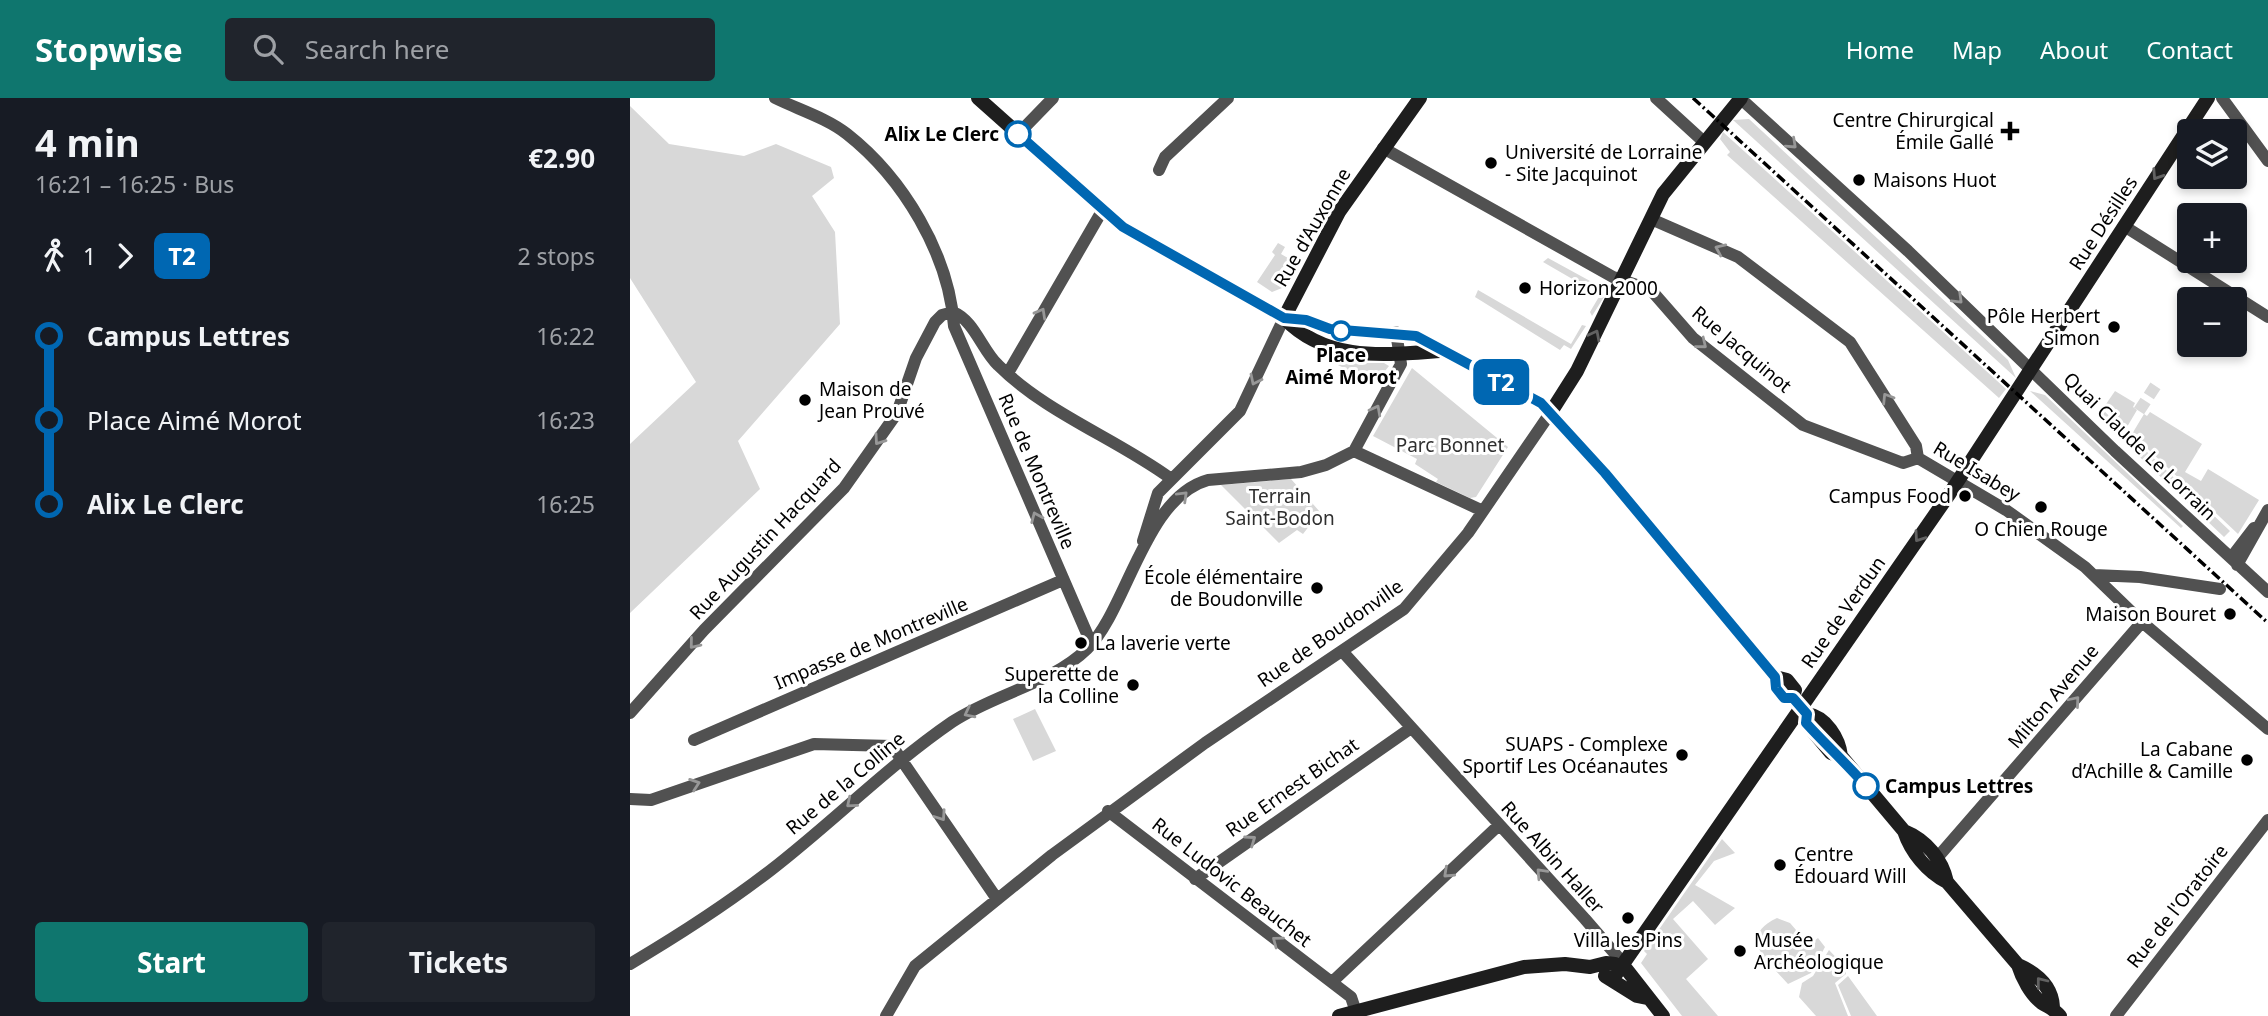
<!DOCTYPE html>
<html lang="en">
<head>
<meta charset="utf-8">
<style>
	:root { --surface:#171b24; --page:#20242c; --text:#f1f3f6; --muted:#9ea1a6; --accent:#0f766e }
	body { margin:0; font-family:"Noto Sans",sans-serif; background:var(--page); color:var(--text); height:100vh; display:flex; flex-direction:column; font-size:26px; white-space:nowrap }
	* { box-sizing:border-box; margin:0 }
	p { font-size:23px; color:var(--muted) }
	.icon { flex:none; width:38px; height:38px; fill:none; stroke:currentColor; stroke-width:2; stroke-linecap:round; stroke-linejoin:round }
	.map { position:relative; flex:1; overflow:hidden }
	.side { display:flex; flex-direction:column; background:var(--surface); width:630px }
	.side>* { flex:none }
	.badge { padding:0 14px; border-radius:10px; font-size:24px; line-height:46px }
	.buttons { position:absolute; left:1547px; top:21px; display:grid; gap:14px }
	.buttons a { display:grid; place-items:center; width:70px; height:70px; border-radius:7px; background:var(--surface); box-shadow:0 4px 10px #0003; font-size:35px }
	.map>.badge { position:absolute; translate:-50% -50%; box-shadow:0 0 0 4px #fff }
	.legs { display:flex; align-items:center; gap:10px; height:77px; padding:0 35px; font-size:23px }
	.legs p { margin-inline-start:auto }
	.head { display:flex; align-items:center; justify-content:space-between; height:119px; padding:0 35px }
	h1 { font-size:38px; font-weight:700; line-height:52px }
	.primary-button { display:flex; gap:14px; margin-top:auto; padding:14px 35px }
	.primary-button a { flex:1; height:80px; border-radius:7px; background:var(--accent); color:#fff; font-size:28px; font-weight:700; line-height:80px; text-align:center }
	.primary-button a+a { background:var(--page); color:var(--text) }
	ul { padding:0 35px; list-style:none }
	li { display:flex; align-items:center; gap:24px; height:84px; font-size:26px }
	li i { display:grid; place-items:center; width:10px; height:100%; margin:0 9px; background:currentColor }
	li i::after { content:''; width:18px; height:18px; margin:-9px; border:5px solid; border-radius:50%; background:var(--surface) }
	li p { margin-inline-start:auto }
	li:first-child i { background:linear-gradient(#0000 50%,currentColor 0) }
	li:last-child i { background:linear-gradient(currentColor 50%,#0000 0) }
	header { display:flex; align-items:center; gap:42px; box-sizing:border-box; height:98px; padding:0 35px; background:var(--accent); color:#fff }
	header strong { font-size:33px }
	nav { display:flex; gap:38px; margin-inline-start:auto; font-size:24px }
	.search { width:490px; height:63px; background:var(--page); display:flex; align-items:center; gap:18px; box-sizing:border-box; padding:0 24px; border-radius:7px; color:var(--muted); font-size:26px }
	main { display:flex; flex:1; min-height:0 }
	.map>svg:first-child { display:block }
	.green { fill:#d8d8d8 }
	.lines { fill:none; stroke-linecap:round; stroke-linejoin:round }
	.street-tunnel { stroke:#d9d9d9; stroke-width:12; stroke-dasharray:12 6; stroke-linecap:butt }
	.street { stroke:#515151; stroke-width:12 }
	.secondary { stroke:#1e1e1e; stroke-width:14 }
	.rail { stroke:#000; stroke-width:3.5; stroke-dasharray:10 3.5 2 3.5; stroke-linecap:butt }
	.oneway { stroke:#979797 }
	.oneway2 { stroke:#626262 }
	.line-1-casing { stroke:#fff; stroke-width:16 }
	.line-1 { stroke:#0067b2; stroke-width:10 }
	.poi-dot { fill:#000; stroke:#fff; stroke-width:2.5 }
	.stop-1-dot { fill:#fff; stroke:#0067b2; stroke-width:3.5 }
	.labels { text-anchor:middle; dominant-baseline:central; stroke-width:6; stroke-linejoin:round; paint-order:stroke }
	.poi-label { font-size:19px; fill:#000; stroke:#fff; text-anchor:end }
	.stop-label { font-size:19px; font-weight:bold; fill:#000; stroke:#fff; text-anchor:end }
	.street-label { font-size:19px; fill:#000; stroke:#fff }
	.park-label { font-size:19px; fill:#2f2f2f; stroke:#fff }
</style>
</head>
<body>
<header>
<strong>Stopwise</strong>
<div class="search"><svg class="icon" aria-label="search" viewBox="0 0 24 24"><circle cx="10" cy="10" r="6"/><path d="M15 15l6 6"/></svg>Search here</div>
<nav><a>Home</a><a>Map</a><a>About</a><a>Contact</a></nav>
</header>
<main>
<section class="side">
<div class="head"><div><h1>4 min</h1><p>16:21 – 16:25 · Bus</p></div><b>€2.90</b></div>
<div class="legs"><svg class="icon" aria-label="walk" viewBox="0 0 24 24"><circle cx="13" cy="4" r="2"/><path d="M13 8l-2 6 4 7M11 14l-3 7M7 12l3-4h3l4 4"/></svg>1<svg class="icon" aria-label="forward" viewBox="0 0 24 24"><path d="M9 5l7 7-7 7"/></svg><b class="badge" style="background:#0067b2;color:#fff">T2</b><p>2 stops</p></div>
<ul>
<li><i style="color:#0067b2"></i><b>Campus Lettres</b><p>16:22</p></li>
<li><i style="color:#0067b2"></i><span>Place Aimé Morot</span><p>16:23</p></li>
<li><i style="color:#0067b2"></i><b>Alix Le Clerc</b><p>16:25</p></li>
</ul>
<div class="primary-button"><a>Start</a><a>Tickets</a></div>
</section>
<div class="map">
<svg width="1638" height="918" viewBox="0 0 1638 918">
	<rect width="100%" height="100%" fill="#fff"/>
	<path class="green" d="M0,8L39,46L114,58L146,46L201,69L204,80L182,98L205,134L210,226L108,343L130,391L0,515V346L66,284L0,180Z
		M1119,21L1378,262L1386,280L1103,22Z
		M1093,34L1376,291L1369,300L1097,57L1100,54L1090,41Z
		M648,145L655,149L651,156L663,163L668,157L671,159L657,188L642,194L627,184L645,157L642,154Z
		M918,160L971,189L974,199L962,218L960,214L970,197L913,164Z
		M848,192L941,246L952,227L956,228L941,251L934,247L930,252L845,199Z
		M691,259L716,265H754L759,268L747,283L738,285L735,280Z
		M782,270L878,349L846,399L840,400L806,384L808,381L785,366L787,361L743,338Z
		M1400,293L1415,297L1553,428L1551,430Z
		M1485,293L1505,305L1503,309L1507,312L1497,329L1474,309Z
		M1473,312L1600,433L1594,439L1476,327L1477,325L1469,317Z
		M1520,314L1572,346L1555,374L1571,383L1578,371L1629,402L1608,436L1502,336L1514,316L1517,318Z
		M661,381L690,414L673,436L667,432L649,445L591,387Z
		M405,611L426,653L403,663L383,621Z
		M1092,741L1105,755L1084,763L1065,787L1105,810L1085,827L1063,803L1043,821L1078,861L1056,881L1088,918H1052L1011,865L1017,856L1014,853Z
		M1147,820L1160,825L1179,847L1188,840L1195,849L1181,875L1158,886C1140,865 1105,840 1147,820Z
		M1199,852L1216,870V876L1205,885L1218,918H1186L1169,899L1172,885L1183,878Z
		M1218,878L1247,918H1221L1208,887Z"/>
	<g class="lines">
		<path class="street-tunnel" d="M1509,313L1528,284"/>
		<path class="street" d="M145,0C167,11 197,20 217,36C273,80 319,156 324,228L461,545
			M1026,0L1074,44
			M1110,0L1278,153L1485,353L1638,494
			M1592,0L1638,63
			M388,36L423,0
			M753,50L983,179L1021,192L1063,240L1173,327L1273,365L1288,360
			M529,72L535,59L598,0
			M1021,121L1108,159L1220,244L1286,348L1288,360
			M1494,128L1638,219
			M323,214C344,222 352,252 368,267C416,315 485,340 540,380
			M378,275L472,113
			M724,353L853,413
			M1288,360L1376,412L1455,469L1512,524L1638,631
			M513,443L528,395L610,313L654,220
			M1601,460L1624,430
			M1607,467L1638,412
			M1464,477L1510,479L1590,491
			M712,553L955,821L987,858L991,868
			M0,615L74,532L214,390L267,315L286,260L305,224L312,217L323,214
			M64,642L433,482
			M0,701L21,702L184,646L262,648L367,801
			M478,713L721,899L726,914
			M1307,760L1512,524
			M565,781L781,630
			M0,866C49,837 97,806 141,772C203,724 258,668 322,624C364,596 421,586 457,551C497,512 515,399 578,382L671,374L696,367L724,353L771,266L766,234
			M702,884L868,728
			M256,918L285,868L422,757L575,645L774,511L838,435L921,314
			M1486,918L1638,722"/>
		<path class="secondary" d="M348,0L493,129L654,220C696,264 753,257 810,253
			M654,220L676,222L700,231L786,238L911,305L975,375L1145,579L1146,590L1154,600H1163
			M654,220L709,114L790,0
			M921,314L947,273L1033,96L1111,0
			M1145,579L1157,582L1165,592L1163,600L1177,616C1196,619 1209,640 1211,658
			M1177,616L1176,625L1201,655L1211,658L1274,733C1281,754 1297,774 1317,784L1388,867C1392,880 1401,897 1412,905C1420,910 1424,911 1430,918
			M1274,733C1296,742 1312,761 1317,784
			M1388,867C1406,875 1422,888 1423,909
			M975,878L1007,898L1017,900
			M982,882L1320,395L1578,0
			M709,918L894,869L935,866L960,869L976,865L985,866L997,872L1033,918"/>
		<path class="rail" d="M1063,0L1638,525"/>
	</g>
	<defs><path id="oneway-chevron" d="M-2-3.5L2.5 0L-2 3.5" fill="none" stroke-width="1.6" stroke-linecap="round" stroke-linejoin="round" transform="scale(1.75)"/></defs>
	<g class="oneway">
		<use href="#oneway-chevron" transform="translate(1162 46) rotate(43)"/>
		<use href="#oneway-chevron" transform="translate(1090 151) rotate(-156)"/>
		<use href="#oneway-chevron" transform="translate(1328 201) rotate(44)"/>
		<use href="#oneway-chevron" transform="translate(411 215) rotate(-61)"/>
		<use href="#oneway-chevron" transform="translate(1072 246) rotate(39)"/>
		<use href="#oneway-chevron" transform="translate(625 282) rotate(116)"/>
		<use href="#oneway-chevron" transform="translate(1257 300) rotate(-122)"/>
		<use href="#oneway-chevron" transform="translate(746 312) rotate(-62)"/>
		<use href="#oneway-chevron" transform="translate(249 342) rotate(125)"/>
		<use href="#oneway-chevron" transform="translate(553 398) rotate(-44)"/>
		<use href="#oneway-chevron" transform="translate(406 419) rotate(-113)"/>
		<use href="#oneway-chevron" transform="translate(64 546) rotate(129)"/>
		<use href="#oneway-chevron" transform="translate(1445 603) rotate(-50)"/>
		<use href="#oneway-chevron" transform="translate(339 615) rotate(153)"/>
		<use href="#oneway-chevron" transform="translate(65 686) rotate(-19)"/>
		<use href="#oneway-chevron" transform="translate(221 705) rotate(140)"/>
		<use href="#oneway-chevron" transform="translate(311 718) rotate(56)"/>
		<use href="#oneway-chevron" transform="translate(621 742) rotate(-35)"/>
		<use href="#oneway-chevron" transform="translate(818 775) rotate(137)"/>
		<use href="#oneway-chevron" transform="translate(911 775) rotate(-133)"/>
		<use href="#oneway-chevron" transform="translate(647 843) rotate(-143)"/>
	</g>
	<g class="oneway2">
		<use href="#oneway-chevron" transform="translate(1527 77) rotate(123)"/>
		<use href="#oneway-chevron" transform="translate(965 237) rotate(-63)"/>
		<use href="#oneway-chevron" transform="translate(1289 439) rotate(125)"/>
		<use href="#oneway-chevron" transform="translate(1411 884) rotate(-128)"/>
	</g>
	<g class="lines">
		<g class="line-1-casing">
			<path id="line-1" d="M388,36L493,129L654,220L676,222L700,231L786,238L911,305L975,375L1145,579L1146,590L1154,600H1163L1177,616L1176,625C1196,647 1216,665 1236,688"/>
		</g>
		<use href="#line-1" class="line-1"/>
	</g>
	<g class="poi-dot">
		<path d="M1376.5 22.5h7v7h7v7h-7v7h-7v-7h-7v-7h7z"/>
		<circle cx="861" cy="65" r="7"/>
		<circle cx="1229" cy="82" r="7"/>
		<circle cx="895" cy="190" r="7"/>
		<circle cx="1484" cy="229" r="7"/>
		<circle cx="175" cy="302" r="7"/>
		<circle cx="1335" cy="398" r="7"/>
		<circle cx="1411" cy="409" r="7"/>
		<circle cx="687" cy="490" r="7"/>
		<circle cx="1600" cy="516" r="7"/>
		<circle cx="451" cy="545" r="7"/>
		<circle cx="503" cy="587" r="7"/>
		<circle cx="1052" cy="657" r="7"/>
		<circle cx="1617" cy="662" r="7"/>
		<circle cx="1150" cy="767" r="7"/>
		<circle cx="998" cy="820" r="7"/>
		<circle cx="1110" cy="853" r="7"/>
	</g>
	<g class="stop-1-dot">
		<circle cx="388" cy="36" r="12"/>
		<circle cx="711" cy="233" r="9"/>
		<circle cx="1236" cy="688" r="12"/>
	</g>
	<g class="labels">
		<g class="poi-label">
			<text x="1364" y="22">Centre Chirurgical<tspan x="1364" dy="22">Émile Gallé</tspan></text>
			<text x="875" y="54" text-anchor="start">Université de Lorraine<tspan x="875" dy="22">- Site Jacquinot</tspan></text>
			<text x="1243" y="82" text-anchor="start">Maisons Huot</text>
			<text x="909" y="190" text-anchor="start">Horizon 2000</text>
			<text x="1470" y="218">Pôle Herbert<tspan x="1470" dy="22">Simon</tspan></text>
			<text x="189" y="291" text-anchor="start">Maison de<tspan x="189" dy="22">Jean Prouvé</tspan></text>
			<text x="1321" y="398">Campus Food</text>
			<text x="1411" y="431" text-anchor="middle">O Chien Rouge</text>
			<text x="673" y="479">École élémentaire<tspan x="673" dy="22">de Boudonville</tspan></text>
			<text x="1586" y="516">Maison Bouret</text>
			<text x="465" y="545" text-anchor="start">La laverie verte</text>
			<text x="489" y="576">Superette de<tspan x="489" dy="22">la Colline</tspan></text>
			<text x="1038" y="646">SUAPS - Complexe<tspan x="1038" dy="22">Sportif Les Océanautes</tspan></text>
			<text x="1603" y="651">La Cabane<tspan x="1603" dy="22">d’Achille &amp; Camille</tspan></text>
			<text x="1164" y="756" text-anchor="start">Centre<tspan x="1164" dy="22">Édouard Will</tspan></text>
			<text x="998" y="842" text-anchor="middle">Villa les Pins</text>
			<text x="1124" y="842" text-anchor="start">Musée<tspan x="1124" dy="22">Archéologique</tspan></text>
		</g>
		<g class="stop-label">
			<text x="369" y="36">Alix Le Clerc</text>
			<text x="711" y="257" text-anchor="middle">Place<tspan x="711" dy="22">Aimé Morot</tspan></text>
			<text x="1255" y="688" text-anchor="start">Campus Lettres</text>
		</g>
		<g class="street-label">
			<text transform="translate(1473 125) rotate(-57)">Rue Désilles</text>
			<text transform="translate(682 129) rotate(-60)">Rue d'Auxonne</text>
			<text transform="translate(1112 251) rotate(40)">Rue Jacquinot</text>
			<text transform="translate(1510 348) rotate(44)">Quai Claude Le Lorrain</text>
			<text transform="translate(407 373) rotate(67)">Rue de Montreville</text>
			<text transform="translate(1347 373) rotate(31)">Rue Isabey</text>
			<text transform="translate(135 441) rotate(-47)">Rue Augustin Hacquard</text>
			<text transform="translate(1213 514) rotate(-55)">Rue de Verdun</text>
			<text transform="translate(700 535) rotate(-35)">Rue de Boudonville</text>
			<text transform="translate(241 545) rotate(-23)">Impasse de Montreville</text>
			<text transform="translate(1423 598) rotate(-50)">Milton Avenue</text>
			<text transform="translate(215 685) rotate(-40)">Rue de la Colline</text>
			<text transform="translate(662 689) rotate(-35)">Rue Ernest Bichat</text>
			<text transform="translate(923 759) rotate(48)">Rue Albin Haller</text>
			<text transform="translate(602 784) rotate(38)">Rue Ludovic Beauchet</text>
			<text transform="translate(1547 808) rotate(-52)">Rue de l'Oratoire</text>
		</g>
		<g class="park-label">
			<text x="820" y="347">Parc Bonnet</text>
			<text x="650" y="398">Terrain<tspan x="650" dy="22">Saint-Bodon</tspan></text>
		</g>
	</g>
</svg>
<div class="buttons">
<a><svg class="icon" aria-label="layers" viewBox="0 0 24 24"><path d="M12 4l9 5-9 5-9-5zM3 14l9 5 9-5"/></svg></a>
<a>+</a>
<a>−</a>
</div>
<b class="badge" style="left:871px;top:284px;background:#0067b2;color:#fff">T2</b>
</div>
</main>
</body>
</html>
